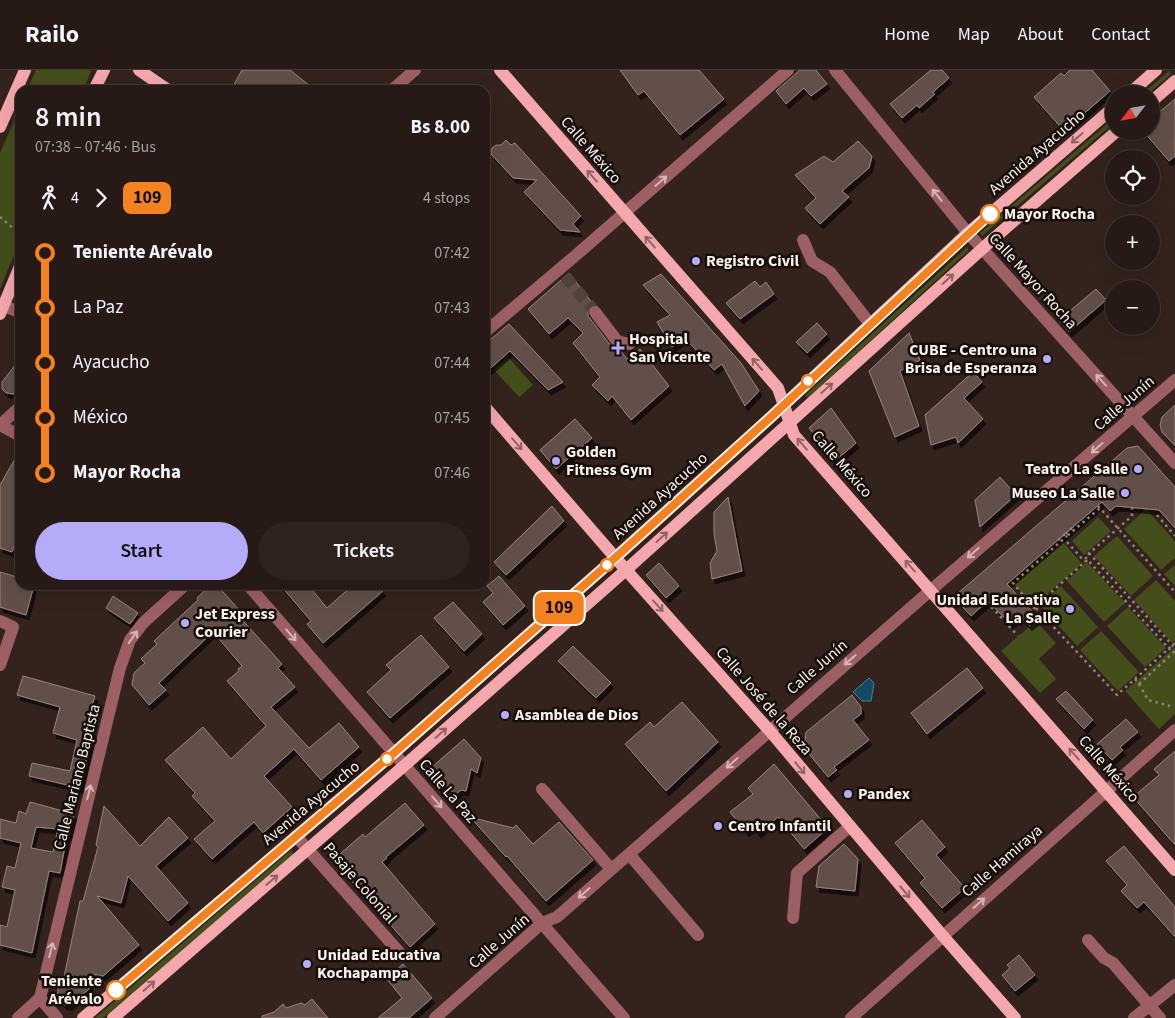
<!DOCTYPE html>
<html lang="en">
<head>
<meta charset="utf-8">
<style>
	:root { --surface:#271a16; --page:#2f231f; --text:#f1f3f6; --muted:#a4a1a1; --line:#433835; --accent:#b4acf9 }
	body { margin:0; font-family:"Source Sans 3",sans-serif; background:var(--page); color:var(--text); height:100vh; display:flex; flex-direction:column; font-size:19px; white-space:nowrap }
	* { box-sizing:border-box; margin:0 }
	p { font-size:16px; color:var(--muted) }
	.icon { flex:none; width:28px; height:28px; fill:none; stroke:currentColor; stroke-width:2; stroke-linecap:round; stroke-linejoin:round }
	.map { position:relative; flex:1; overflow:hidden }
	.side { position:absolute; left:15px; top:15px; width:475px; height:505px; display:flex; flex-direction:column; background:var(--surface); border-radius:15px; box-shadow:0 5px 20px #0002,0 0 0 1px var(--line) }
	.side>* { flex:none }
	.badge { padding:0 10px; border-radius:8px; font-size:18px; line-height:32px }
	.needle { width:32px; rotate:239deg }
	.fabs { position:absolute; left:1105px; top:15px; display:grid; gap:10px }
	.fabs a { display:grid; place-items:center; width:55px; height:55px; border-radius:50%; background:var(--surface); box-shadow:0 5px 20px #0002,0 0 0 1px var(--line); font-size:25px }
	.map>.badge { position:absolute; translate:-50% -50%; box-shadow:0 0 0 2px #fff }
	.legs { display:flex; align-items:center; gap:8px; height:55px; padding:0 20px; font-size:16px }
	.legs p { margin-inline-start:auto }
	.headline { display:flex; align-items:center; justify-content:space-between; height:85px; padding:0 20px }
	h1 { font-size:28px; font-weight:600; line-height:38px }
	.button { display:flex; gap:10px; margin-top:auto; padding:10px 20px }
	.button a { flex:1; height:58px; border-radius:30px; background:var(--accent); color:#111; font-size:20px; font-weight:600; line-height:58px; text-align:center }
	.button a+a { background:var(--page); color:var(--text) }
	ul { padding:0 20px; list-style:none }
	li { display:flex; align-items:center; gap:18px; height:55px; font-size:19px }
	li i { display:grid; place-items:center; width:8px; height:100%; margin:0 6px; background:currentColor }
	li i::after { content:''; width:12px; height:12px; margin:-6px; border:4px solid; border-radius:50%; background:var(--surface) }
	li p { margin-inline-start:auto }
	li:first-child i { background:linear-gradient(#0000 50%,currentColor 0) }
	li:last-child i { background:linear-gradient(currentColor 50%,#0000 0) }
	header { display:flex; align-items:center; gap:30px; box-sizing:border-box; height:70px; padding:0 25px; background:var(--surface); border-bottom:1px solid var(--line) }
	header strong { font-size:24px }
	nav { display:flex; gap:28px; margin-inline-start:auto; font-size:18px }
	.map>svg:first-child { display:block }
	.green { fill:#434e1b }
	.water { fill:#114a64; stroke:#577c8c }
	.building { fill:#624f48; stroke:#99847c; fill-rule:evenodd; filter:url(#shadow) }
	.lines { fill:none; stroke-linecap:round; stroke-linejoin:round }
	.minor-tunnel { stroke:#52423c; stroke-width:12; stroke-dasharray:12 6; stroke-linecap:butt }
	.path { stroke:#91837d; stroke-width:2.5; stroke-dasharray:2.5 4; stroke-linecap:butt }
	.minor { stroke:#9c5f64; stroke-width:12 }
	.major { stroke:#f4a7ad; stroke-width:12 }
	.oneway { stroke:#906365 }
	.oneway2 { stroke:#d5b6b5 }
	.line-1-casing { stroke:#fff; stroke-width:11 }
	.line-1 { stroke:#f58220; stroke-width:8 }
	.stop-1-dot { fill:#fff; stroke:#f58220; stroke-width:2.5 }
	.poi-dot { fill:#b4acf9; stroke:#160f0c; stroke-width:2 }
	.labels { text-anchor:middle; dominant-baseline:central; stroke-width:5; stroke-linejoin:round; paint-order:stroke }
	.street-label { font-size:16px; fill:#fbf0eb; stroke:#160f0c }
	.stop-label { font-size:16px; font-weight:bold; fill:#fbf0eb; stroke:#160f0c; text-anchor:start }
	.poi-label { font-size:16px; font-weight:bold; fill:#fbf0eb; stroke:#160f0c; text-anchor:start }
</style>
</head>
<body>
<header>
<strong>Railo</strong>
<nav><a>Home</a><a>Map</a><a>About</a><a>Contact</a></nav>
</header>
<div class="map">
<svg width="1175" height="948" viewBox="0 0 1175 948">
	<defs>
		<filter id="shadow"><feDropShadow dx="3" dy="5" stdDeviation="0" flood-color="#0009"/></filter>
	</defs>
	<rect width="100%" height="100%" fill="#34231d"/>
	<path class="green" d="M36,0H90L91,2L83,20H27Z
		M1169,1L1171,4L1148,24H1142Z
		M20,37V171L0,219V83Z
		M1114,48V53L982,166L980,163Z
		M967,177L969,180L808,328L805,325Z
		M508,287L533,315L519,327L494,300Z
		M1146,439L1175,471V488L1161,500L1124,459Z
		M1098,447L1111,461L1084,485L1072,471Z
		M1117,466L1153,506L1131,526L1094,486Z
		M1063,472L1082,494L1033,536L1014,514Z
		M1087,492L1125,533L1104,552L1067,511Z
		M1175,495V516L1164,504Z
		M1156,510L1175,531V570L1172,573L1134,530Z
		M1061,516L1098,557L1077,576L1040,535Z
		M1128,537L1166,578L1145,597L1107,556Z
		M1036,551L1056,573L1039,589L1056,609L1040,623L1001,581Z
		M1101,561L1139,602L1118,621L1080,580Z
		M1175,577V644L1159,659L1125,621Z
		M291,780L294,785L103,948H95Z"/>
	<path class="water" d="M869,608L874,613L871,631H862L853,622Z"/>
	<path class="building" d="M242,0H290L315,20H231Z
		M620,0H699L724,29L680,65L644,21L638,25Z
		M800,0H816L827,14L811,26L804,18L786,34L776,21Z
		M931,0H942L949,8L933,22L935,24L919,38L917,35L902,48L890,34Z
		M1070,0H1092L1110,21L1064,61L1034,27L1061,3L1064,6Z
		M1175,29V86L1169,91L1143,61H1151V49Z
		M506,70L511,75L515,73L581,146L573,154L580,162L560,160L524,122L537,110L513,108L491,84L492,78L496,75H501Z
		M858,71L872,86L869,98L842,121L849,127L820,154L805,138L816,128L795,105L824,86L833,92Z
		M569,203L593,234L587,239L588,246L611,276L620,280L627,289L640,279L669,316L631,350L612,326L608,331L592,315L600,307L573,273L583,263L568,248L549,264L528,239Z
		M661,204L741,293L759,321L745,336L722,294L714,300L685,268L672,277L657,252L670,245L643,215Z
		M755,211L760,217L766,212L774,224L740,249L726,233Z
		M1096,219L1106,230L1069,262L1059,250Z
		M817,253L827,264L807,283L796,272Z
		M509,254L523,269L563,312L548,320L510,281L485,303V274Z
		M909,263L920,290L900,301L919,356L895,367L869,301Z
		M20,289V320L13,324L6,323L2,319V312Z
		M973,302L982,312L964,328L983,349L958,373L956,367L931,375L925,345Z
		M1175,335V376L1162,362L1160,355L1162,347Z
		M831,338L856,373L836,390L809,358Z
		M575,349L592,368L556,399L540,380Z
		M1138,376L1175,417V458L1159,440L1116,436L1110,441L1102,432L1007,514L1038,548L1029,556L1020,546L1010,554L988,531L971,546L957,531V524L1127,378Z
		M20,380V460L12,482L0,478V415Z
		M1000,407L1016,425L980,457L975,430Z
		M728,427L742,501L712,509L710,493L717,481L714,464V442Z
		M552,436L564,451L506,505L494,492Z
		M659,493L679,516L666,528L646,505Z
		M0,502L20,508V515H34L26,545L0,537Z
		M499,506L525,536L503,555L483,532L493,523L487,516Z
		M211,515H217L239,540L236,543L282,594L278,598L295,617L271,637L309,678L339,653L359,677L321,710L294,679L264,706L292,737L263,763L254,752L212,789L194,769L215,751L192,726L195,723L165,690L203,657L231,689L266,656L227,611L239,601L238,599L242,596L213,562L159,613L166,620L149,635L132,615L134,603L145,593L141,589L157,574L154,571L198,530L197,528Z
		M280,515H308L327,538L353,515H377L383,521L323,573L307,554L311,551Z
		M113,526L138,543L130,554L106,538Z
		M453,532L482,564L464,581L434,548Z
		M421,565L449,597L390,648L367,622L391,600L386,595Z
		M573,576L611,613L596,628L558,591Z
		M967,598L983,618L927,664L911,643Z
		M23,606L95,626L85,659L93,661L80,718L29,706L32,693L70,701L77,670L53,663L60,637L17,625Z
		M1066,621L1093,650L1084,659L1056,629Z
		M852,625L861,637V644L853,650L869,670L834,697L837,700L828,707L804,678L806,662Z
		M682,632L718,672L666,721L625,674L650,652L654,657Z
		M1126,649L1138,662L1120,677L1123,680L1112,690L1097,674Z
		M464,669L481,688L477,703L471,699L466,721L461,720L455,725L431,698Z
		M1175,681V775L1133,727L1159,705L1154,699Z
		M774,694L828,758L804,779L778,747L758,763L753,757L746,762L730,742L753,724L748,718Z
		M30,732L74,744L69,765H67L60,803L49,801L32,883L0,875V855L7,857L15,820L2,817L7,796L15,798L21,773L0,768V749L16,753L19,741L26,744ZM36,757L58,759L53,782L31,778Z
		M405,733L424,755L386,787L387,788L382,792L435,854L410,877L333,790L363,764L365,767Z
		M104,736L140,776L169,747L188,768L156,796L188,833L168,851L128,806L121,833L97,826L139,875L103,906L91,904L89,919L70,935H64L57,927L60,906L64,907L80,831H83L98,777L96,775Z
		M470,747L513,758L516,755L533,774L559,752L593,790L546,831L507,786L506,787Z
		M922,750L945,777L936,785L965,818L942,838L920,813L925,808L895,773Z
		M844,774L858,789L855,821L816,817L819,796Z
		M1124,776L1175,837V867L1144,832L1137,838L1121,821L1127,815L1106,791Z
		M1019,885L1035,905L1015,921L1002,905L1010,898L1007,895Z
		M403,894L432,928L409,948H378L402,928L386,908Z
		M312,929L328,948H262V946L274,942L283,934L286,938L301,933L305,935Z"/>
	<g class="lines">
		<path class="minor-tunnel" d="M565,206L595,242"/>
		<path class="path" d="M0,147L14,159
			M1098,436L1175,522
			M1132,437V446L1085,487L1173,583
			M1157,445L1175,466
			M1072,458L1065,464L1067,466L1100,438
			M1058,470L1065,464
			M1067,472L1085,492
			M1089,483L1175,578
			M1087,490L1035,537L1117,625L1175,573
			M987,532L1018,566
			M1035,537L1034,538L1013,513L1067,466
			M1135,609L1139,614L1175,581
			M1139,614L1148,630L1170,636"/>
		<path class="minor" d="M835,0L968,163L1175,393
			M392,20L415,0
			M803,170L812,191L830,202L870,254
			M3,236L20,242
			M595,242L617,271L629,274
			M485,262L575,186L788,0
			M0,355L20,337
			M0,355L20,366
			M248,515L624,948
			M0,551L13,557L0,595
			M542,719L611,799
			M296,766L399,882
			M629,784L698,865
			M793,848L797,803L850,756
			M1088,870L1104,888L1113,893L1160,948
			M40,928L57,948
			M18,948L40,928L120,598L130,570L143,553L185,515
			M435,948L542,853L557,847L931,520L1175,310
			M851,948L1175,660
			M1134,948L1175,915"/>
		<path class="major" d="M139,0L168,20
			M500,0L778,318L794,365L1175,800
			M94,20L104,0
			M1129,24L1156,0
			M1151,32L1175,11
			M0,57L25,0
			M0,244L20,196
			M485,337L626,500L769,660L943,866L1015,948
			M83,948L394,683L616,487L772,346L968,163L1114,37
			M113,948L405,695L626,500L992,170L1117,61"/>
	</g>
	<defs><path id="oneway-shaft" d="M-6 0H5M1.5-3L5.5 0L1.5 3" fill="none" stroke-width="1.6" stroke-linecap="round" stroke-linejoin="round" transform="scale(1.25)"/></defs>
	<g class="oneway">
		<use href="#oneway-shaft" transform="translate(1077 68) rotate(139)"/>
		<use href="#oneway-shaft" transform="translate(592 106) rotate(-131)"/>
		<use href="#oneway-shaft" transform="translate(650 172) rotate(-131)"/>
		<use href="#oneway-shaft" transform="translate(948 209) rotate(-42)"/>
		<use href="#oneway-shaft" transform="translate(757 294) rotate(-131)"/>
		<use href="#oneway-shaft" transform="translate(827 318) rotate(-42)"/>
		<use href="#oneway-shaft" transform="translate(517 374) rotate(49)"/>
		<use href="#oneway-shaft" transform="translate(802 374) rotate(-131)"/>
		<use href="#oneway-shaft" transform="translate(662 467) rotate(-42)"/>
		<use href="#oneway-shaft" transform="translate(910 496) rotate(-131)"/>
		<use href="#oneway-shaft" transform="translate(658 536) rotate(48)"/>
		<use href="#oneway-shaft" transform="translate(441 663) rotate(-42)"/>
		<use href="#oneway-shaft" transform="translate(1074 684) rotate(-131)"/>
		<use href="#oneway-shaft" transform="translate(800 698) rotate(50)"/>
		<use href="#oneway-shaft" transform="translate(272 810) rotate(-41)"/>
		<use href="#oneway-shaft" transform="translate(905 822) rotate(50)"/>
		<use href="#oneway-shaft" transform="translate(149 916) rotate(-41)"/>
	</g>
	<g class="oneway2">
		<use href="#oneway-shaft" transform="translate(661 111) rotate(-41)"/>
		<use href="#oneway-shaft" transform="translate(937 125) rotate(-129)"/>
		<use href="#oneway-shaft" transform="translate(1101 310) rotate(-132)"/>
		<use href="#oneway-shaft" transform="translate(1097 378) rotate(139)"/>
		<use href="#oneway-shaft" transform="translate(973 483) rotate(139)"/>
		<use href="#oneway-shaft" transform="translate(291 565) rotate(49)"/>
		<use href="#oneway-shaft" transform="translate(133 567) rotate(-55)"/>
		<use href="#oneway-shaft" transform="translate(850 590) rotate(139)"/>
		<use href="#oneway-shaft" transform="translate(732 693) rotate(139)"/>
		<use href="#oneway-shaft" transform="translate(89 722) rotate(-76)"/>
		<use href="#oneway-shaft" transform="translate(437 732) rotate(49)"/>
		<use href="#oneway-shaft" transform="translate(584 823) rotate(139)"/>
		<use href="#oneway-shaft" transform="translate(979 833) rotate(-41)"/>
		<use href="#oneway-shaft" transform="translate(51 880) rotate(-76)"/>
	</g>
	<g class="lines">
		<g class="line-1-casing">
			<path id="line-1" d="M116,920L394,683L616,487L772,346L990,144"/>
		</g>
		<use href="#line-1" class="line-1"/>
	</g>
	<g class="stop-1-dot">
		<circle cx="990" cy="144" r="9"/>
		<circle cx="808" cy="311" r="6"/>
		<circle cx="607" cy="495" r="6"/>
		<circle cx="387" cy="689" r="6"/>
		<circle cx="116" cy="920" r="9"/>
	</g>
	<g class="poi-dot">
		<circle cx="696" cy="191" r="5"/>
		<path d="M615.5 270.5h5v5h5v5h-5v5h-5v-5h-5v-5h5z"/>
		<circle cx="1047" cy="289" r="5"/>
		<circle cx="556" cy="391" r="5"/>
		<circle cx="1138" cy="399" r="5"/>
		<circle cx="1125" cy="423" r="5"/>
		<circle cx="1070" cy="539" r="5"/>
		<circle cx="185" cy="553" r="5"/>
		<circle cx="505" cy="645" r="5"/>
		<circle cx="848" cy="724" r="5"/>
		<circle cx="718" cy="756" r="5"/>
		<circle cx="307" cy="894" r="5"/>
	</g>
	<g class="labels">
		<g class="street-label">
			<text transform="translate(591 80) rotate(49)">Calle México</text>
			<text transform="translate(1037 82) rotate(-41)">Avenida Ayacucho</text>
			<text transform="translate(1033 211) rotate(48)">Calle Mayor Rocha</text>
			<text transform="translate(1124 333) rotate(-41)">Calle Junín</text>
			<text transform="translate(842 394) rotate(49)">Calle México</text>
			<text transform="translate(660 426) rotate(-42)">Avenida Ayacucho</text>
			<text transform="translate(817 597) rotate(-41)">Calle Junín</text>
			<text transform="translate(764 631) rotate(49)">Calle José de la Reza</text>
			<text transform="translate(1109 699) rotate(49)">Calle México</text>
			<text transform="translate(77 707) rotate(-76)">Calle Mariano Baptista</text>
			<text transform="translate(448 721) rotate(49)">Calle La Paz</text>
			<text transform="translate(311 733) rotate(-40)">Avenida Ayacucho</text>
			<text transform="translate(1002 791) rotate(-41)">Calle Hamiraya</text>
			<text transform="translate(360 813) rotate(49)">Pasaje Colonial</text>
			<text transform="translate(499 871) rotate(-41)">Calle Junín</text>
		</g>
		<g class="stop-label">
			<text x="1004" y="144">Mayor Rocha</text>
			<text x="102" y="911" text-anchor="end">Teniente<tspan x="102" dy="18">Arévalo</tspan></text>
		</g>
		<g class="poi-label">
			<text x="706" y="191">Registro Civil</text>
			<text x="629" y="269">Hospital<tspan x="629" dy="18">San Vicente</tspan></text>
			<text x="1037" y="280" text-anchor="end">CUBE - Centro una<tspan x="1037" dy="18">Brisa de Esperanza</tspan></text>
			<text x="566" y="382">Golden<tspan x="566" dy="18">Fitness Gym</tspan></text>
			<text x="1128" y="399" text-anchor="end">Teatro La Salle</text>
			<text x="1115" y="423" text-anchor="end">Museo La Salle</text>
			<text x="1060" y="530" text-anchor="end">Unidad Educativa<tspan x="1060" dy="18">La Salle</tspan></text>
			<text x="195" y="544">Jet Express<tspan x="195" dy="18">Courier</tspan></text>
			<text x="515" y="645">Asamblea de Dios</text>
			<text x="858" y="724">Pandex</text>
			<text x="728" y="756">Centro Infantil</text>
			<text x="317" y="885">Unidad Educativa<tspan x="317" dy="18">Kochapampa</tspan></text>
		</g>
	</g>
</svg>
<div class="fabs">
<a><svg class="needle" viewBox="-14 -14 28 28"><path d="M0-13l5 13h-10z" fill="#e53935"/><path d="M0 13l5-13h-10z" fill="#a4a1a1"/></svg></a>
<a><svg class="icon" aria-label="locate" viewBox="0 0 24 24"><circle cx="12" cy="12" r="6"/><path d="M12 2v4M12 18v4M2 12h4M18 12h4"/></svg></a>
<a>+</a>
<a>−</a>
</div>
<b class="badge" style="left:559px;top:538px;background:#f58220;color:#111">109</b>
<section class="side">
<div class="headline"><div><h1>8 min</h1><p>07:38 – 07:46 · Bus</p></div><b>Bs 8.00</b></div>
<div class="legs"><svg class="icon" aria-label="walk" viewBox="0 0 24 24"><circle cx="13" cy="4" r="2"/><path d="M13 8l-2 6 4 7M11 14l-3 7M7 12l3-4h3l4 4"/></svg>4<svg class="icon" aria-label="forward" viewBox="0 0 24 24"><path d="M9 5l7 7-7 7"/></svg><b class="badge" style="background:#f58220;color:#111">109</b><p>4 stops</p></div>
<ul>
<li><i style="color:#f58220"></i><b>Teniente Arévalo</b><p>07:42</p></li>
<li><i style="color:#f58220"></i><span>La Paz</span><p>07:43</p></li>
<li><i style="color:#f58220"></i><span>Ayacucho</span><p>07:44</p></li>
<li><i style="color:#f58220"></i><span>México</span><p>07:45</p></li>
<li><i style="color:#f58220"></i><b>Mayor Rocha</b><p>07:46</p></li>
</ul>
<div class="button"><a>Start</a><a>Tickets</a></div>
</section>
</div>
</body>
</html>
